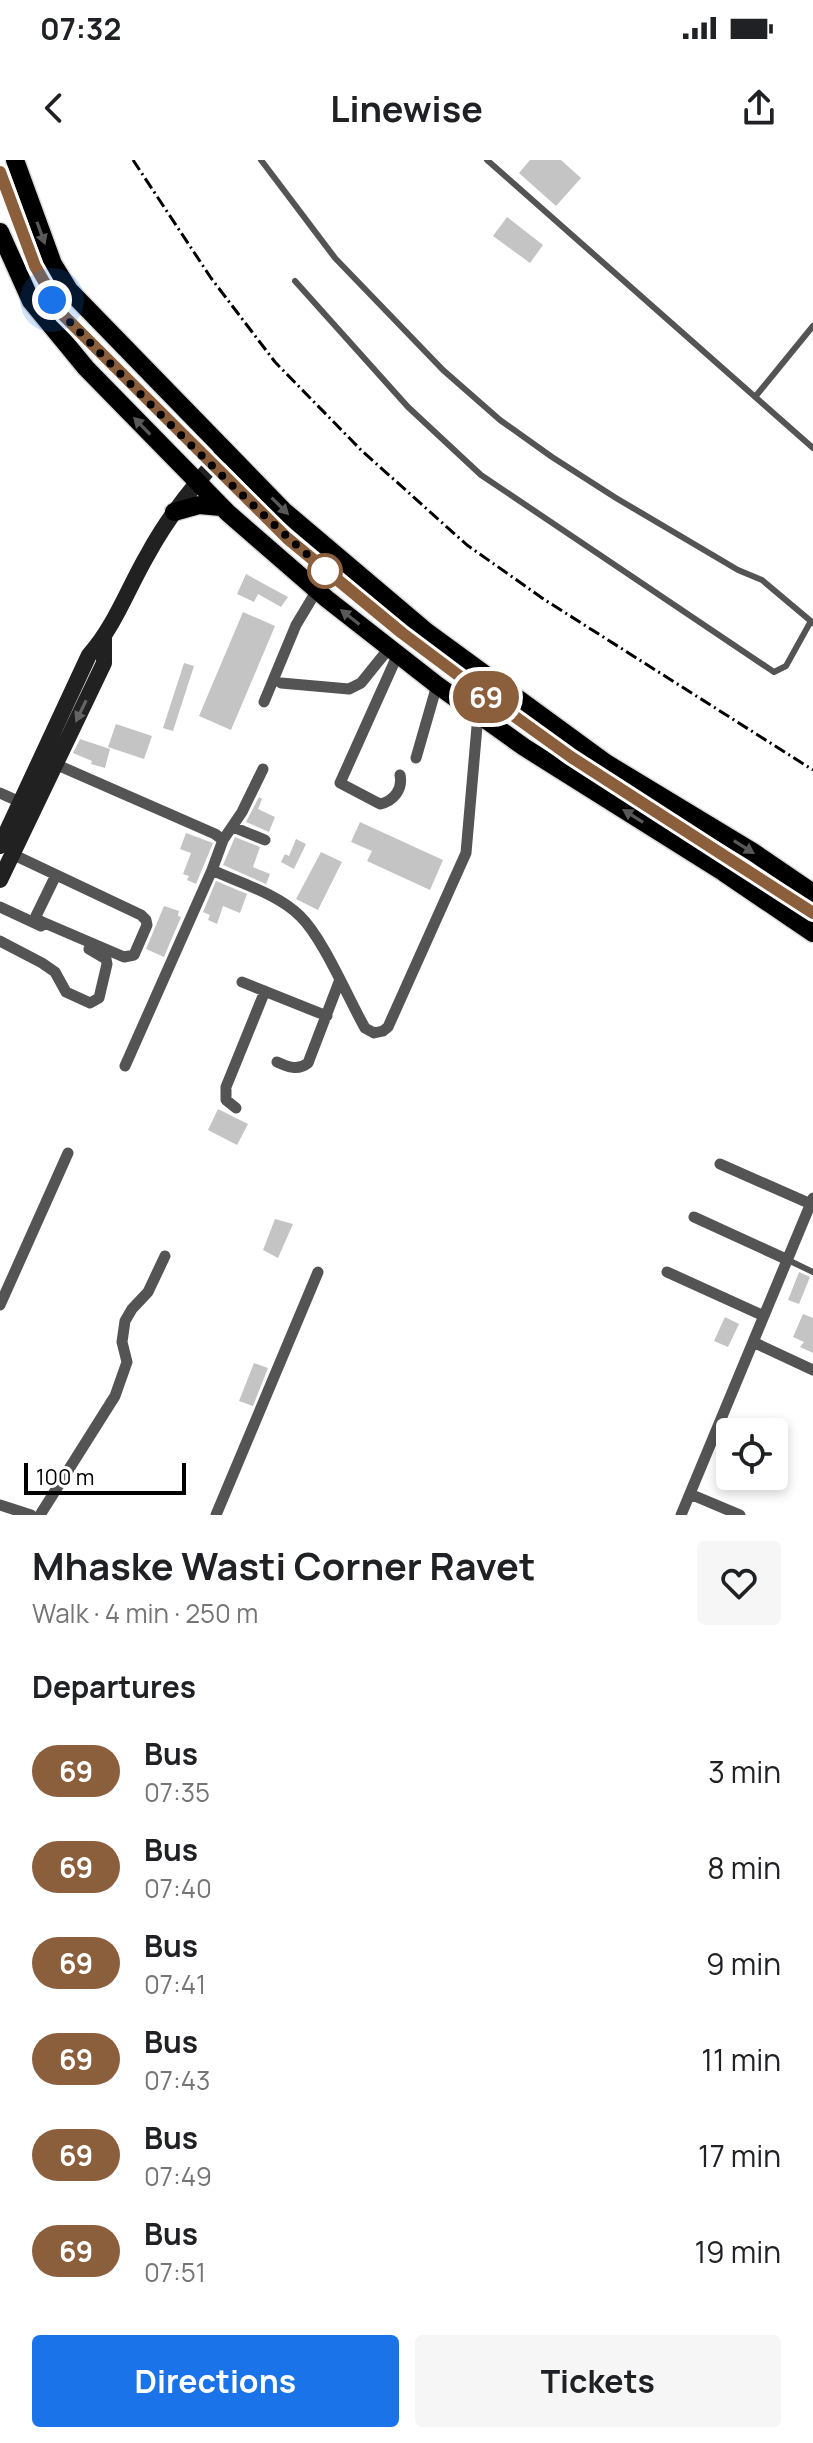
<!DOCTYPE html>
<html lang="en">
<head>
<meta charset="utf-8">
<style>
	:root { --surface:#fff; --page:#f6f6f6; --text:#202124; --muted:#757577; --accent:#1a73e8 }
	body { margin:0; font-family:Manrope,sans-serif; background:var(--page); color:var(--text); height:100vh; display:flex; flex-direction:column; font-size:30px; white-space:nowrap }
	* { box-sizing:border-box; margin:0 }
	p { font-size:26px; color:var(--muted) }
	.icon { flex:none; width:44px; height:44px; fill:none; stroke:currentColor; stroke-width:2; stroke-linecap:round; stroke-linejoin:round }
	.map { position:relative; height:1355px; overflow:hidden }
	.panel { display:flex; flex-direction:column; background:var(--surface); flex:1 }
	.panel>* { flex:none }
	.badge { padding:0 16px; border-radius:26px; font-size:28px; line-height:52px }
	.fabs { position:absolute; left:716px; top:1258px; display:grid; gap:16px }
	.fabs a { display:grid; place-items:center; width:72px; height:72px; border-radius:8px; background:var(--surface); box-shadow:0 4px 12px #0003; font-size:40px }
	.scale { position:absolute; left:24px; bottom:20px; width:162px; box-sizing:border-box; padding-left:8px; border:4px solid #000; border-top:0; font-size:22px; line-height:28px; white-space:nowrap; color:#000; -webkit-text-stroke:6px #fff; paint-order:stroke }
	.you { position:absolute; width:40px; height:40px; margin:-20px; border:6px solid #fff; border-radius:50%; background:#1a73e8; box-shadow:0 0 0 12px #1a73e833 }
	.map>.badge { position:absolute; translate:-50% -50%; box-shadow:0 0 0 4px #fff }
	h2 { padding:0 32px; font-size:30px; line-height:72px }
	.round { display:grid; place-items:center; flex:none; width:84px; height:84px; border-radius:8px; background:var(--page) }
	.overview { display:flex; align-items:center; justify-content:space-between; height:136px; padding:0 32px }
	h1 { font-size:38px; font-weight:700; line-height:60px }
	.primary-button { display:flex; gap:16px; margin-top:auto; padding:16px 32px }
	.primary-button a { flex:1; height:92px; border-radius:8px; background:var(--accent); color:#fff; font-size:32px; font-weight:700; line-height:92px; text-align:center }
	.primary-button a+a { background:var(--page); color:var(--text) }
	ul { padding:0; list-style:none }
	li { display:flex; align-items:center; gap:24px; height:96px; padding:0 32px }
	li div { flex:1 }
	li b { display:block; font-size:30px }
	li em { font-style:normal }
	li .badge { min-width:88px; font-weight:700; text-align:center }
	.status { display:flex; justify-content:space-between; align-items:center; height:56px; padding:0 40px; background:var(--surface); direction:ltr }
	.status svg { height:22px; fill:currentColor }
	header { display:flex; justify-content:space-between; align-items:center; height:104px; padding:0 32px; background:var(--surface); font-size:36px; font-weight:700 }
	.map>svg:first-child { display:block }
	.building { fill:#c4c4c4 }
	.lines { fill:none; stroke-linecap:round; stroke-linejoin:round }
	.primary-casing { stroke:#dbdbdb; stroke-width:21 }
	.lane { stroke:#545454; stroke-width:6 }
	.street { stroke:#545454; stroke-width:11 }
	.secondary { stroke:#212121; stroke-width:16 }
	.primary { stroke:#000; stroke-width:18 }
	.rail { stroke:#000; stroke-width:3; stroke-dasharray:12 4 2 4; stroke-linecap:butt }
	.oneway { fill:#595959 }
	.oneway2 { fill:#646464 }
	.line-casing { stroke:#fff; stroke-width:18 }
	.line { stroke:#8b5e3c; stroke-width:12 }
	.walk { stroke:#000; stroke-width:8; stroke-dasharray:0 14.4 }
	.stop-dot { fill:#fff; stroke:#8b5e3c; stroke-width:4 }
</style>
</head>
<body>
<div class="status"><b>07:32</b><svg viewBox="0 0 49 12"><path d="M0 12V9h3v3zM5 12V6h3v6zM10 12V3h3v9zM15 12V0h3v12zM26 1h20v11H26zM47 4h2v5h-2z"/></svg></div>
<header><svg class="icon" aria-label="back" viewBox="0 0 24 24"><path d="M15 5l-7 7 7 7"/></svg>Linewise<svg class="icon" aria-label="share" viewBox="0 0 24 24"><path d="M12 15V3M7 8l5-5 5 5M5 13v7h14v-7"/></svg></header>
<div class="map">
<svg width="813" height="1355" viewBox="0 0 813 1355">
	<rect width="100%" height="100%" fill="#fff"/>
	<path class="building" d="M530,0H561L581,18L556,46L519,13Z
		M507,57L543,85L530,103L493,76Z
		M246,414L288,437L281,447L258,434L254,442L237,434Z
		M243,452L275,466L231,570L199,556Z
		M184,503L194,506L173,571L163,568Z
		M116,564L152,576L144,599L108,587Z
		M80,579L110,589L105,608L91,604L92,601L73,593Z
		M259,637L262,639L258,649L275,657L269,672L246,662Z
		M360,662L443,700L430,730L367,701L372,691L351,682Z
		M186,673L213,683L196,724L187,720L189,716L183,714L191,693L180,689Z
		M235,677L260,687L253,707L270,714L266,724L223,705Z
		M296,679L306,684L294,709L281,702L285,694L289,696Z
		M321,692L342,702L318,750L296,739Z
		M216,721L247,734L240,753L223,746L217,764L208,760L210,755L203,752Z
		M164,746L179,751L178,756L181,757L164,797L146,789Z
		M218,949L248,964L237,985L208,970Z
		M275,1059L293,1064L278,1098L263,1090Z
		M799,1112L810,1117L799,1144L788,1140Z
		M803,1154L813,1158V1193L800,1187L804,1182L793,1177Z
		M725,1157L739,1164L728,1187L714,1181Z
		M254,1203L268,1208L253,1246L239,1241Z"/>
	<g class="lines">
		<g class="primary-casing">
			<path id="primary" d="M15,0L53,104L69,130L284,351L427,472L606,603L753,692L813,733
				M0,72L31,141L86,208L228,353L327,439L437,525L524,587L723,712L813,773
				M174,352L199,345L221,347"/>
		</g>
		<path class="lane" d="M261,0L335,98L443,210L500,260L552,297L616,338L738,410L762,420L813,463
			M487,0L813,288
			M0,12L35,106L63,155L287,378L459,517L571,597L813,753
			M295,121L408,247L481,315L774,512L786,506L811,461
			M755,237L813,166
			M788,1100L813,1112"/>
		<path class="street" d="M398,494L340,623L380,644C394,641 403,629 400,615
			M281,523L349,529L361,523L390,487
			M264,542L296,465L317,430
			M416,598L437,525
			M55,604L215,674L223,680L212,710L125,906
			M0,633L20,642
			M233,667L265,680
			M223,680L242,652L263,609
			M12,694L141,755L146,760L147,765L134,795L124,797L40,761L36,756L55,717
			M212,710C240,723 278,734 300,756C323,778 348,838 365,868L374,873L383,871L388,867L466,693L478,555
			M0,747L41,766
			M0,781L42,803L55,812L66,832L90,843L99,838L107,804L106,799L89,789
			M242,822L327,856
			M277,902C288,907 298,911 308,903L339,822
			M236,948L226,940V927L265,831
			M720,1004L813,1045
			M694,1057L788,1100
			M667,1112L764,1156
			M0,1145L68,993
			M753,1182L813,1210
			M690,1334L740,1355
			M0,1345L31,1355
			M40,1355L115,1236L127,1202L122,1182L125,1161L132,1149L148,1132L165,1096
			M216,1355L318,1112
			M681,1355L813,1038"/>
		<path class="secondary" d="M0,686L89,495C115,466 128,428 148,394C169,355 196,322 226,290
			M0,720L104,503V478"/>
		<use href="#primary" class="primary"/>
		<path class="rail" d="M133,0L211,118L275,202L361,290L467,385L545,440L813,610"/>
	</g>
	<defs><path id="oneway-solid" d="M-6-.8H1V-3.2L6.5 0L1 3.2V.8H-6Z" transform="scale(2)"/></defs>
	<g class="oneway">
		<use href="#oneway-solid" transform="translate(41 73) rotate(70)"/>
		<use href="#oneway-solid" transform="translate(142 266) rotate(-134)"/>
		<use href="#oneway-solid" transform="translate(280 346) rotate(45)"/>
		<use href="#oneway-solid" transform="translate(350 457) rotate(-142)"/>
		<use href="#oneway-solid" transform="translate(633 656) rotate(-148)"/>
		<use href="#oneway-solid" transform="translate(744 687) rotate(32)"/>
	</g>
	<use class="oneway2" href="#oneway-solid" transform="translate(81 551) rotate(116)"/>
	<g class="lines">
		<g class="line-casing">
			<path id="line" d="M0,12L35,106L63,155L287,378L402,473L482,533L571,597L813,753"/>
		</g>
		<use href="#line" class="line"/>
		<path class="walk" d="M52,140L63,155C150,244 237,335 332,416L325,411"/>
	</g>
	<circle class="stop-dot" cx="325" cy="411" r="16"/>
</svg>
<div class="fabs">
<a><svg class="icon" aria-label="locate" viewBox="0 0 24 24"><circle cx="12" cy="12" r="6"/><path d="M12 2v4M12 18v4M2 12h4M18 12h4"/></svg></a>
</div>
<div class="scale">100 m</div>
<div class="you" style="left:52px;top:140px"></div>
<b class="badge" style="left:486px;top:537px;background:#8b5e3c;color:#fff">69</b>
</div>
<section class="panel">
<div class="overview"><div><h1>Mhaske Wasti Corner Ravet</h1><p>Walk · 4 min · 250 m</p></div><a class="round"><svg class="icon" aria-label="heart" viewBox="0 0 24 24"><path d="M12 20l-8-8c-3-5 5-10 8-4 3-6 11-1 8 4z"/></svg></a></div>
<h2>Departures</h2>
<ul>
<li><span class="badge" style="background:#8b5e3c;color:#fff">69</span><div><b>Bus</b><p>07:35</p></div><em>3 min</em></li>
<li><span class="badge" style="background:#8b5e3c;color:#fff">69</span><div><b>Bus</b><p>07:40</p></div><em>8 min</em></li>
<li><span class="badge" style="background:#8b5e3c;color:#fff">69</span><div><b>Bus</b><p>07:41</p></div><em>9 min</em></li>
<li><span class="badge" style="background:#8b5e3c;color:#fff">69</span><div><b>Bus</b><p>07:43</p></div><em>11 min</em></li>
<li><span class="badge" style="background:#8b5e3c;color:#fff">69</span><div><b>Bus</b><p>07:49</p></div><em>17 min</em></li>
<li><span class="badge" style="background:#8b5e3c;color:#fff">69</span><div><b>Bus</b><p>07:51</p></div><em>19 min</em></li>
</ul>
<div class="primary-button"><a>Directions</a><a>Tickets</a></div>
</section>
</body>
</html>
